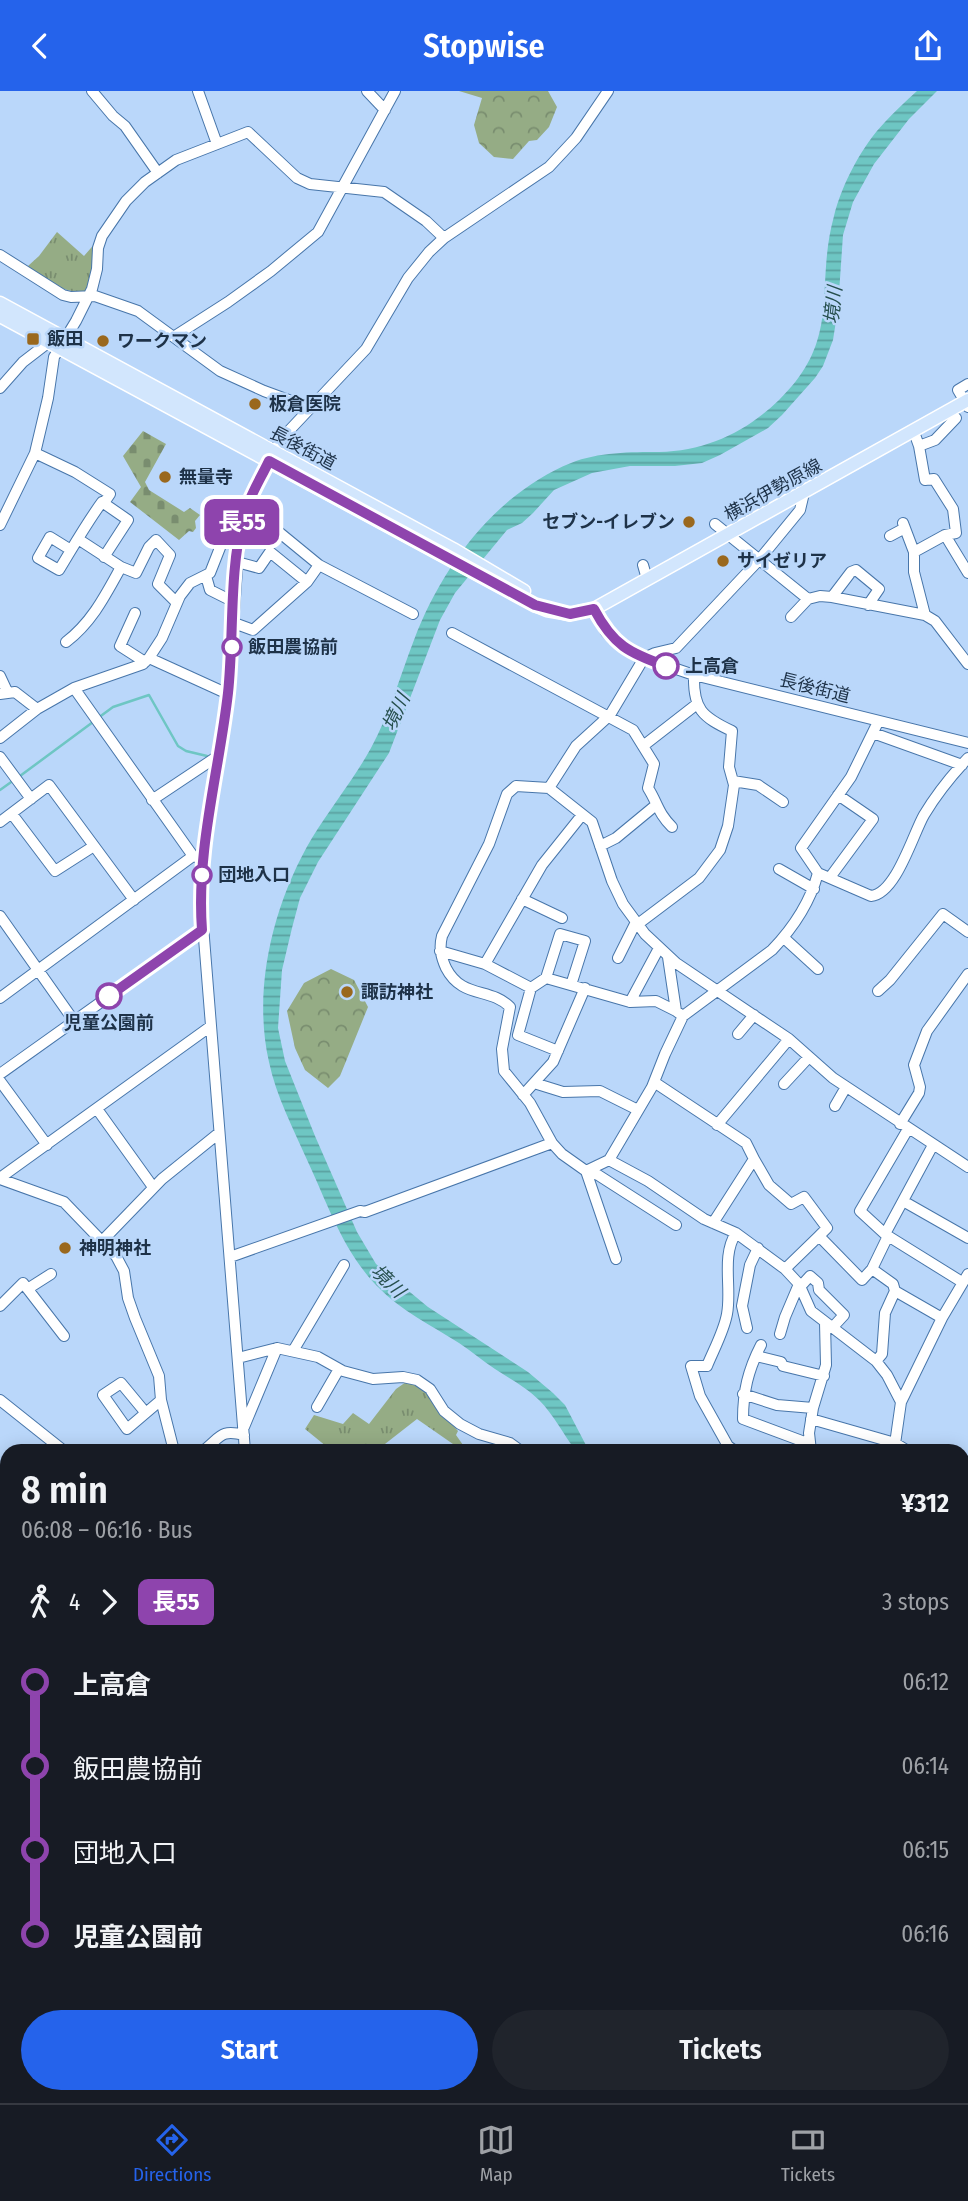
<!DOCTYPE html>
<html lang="en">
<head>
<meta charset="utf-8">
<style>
	:root { --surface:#171b24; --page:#20242c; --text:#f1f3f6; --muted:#9ea1a6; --line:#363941; --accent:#2563eb }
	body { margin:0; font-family:"Fira Sans Condensed","Noto Sans JP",sans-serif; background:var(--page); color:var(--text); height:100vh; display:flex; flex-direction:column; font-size:26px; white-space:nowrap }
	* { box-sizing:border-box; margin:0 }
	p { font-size:23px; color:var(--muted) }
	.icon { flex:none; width:38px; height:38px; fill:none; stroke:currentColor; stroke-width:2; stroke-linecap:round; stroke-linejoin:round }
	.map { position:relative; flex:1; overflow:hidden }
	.drawer { position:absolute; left:0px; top:1353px; width:970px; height:660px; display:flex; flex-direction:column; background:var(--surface); border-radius:21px 21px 0 0; box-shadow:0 4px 18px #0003 }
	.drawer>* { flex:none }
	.badge { padding:0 14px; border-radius:10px; font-size:24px; line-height:46px }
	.map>.badge { position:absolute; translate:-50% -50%; box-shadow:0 0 0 4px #fff }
	.legs { display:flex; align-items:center; gap:10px; height:77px; padding:0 21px; font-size:23px }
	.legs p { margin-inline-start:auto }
	.headline { display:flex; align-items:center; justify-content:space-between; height:119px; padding:0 21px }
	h1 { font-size:38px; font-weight:600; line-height:52px }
	.primary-button { display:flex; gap:14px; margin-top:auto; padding:14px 21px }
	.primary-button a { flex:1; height:80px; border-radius:42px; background:var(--accent); color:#fff; font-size:28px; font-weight:600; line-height:80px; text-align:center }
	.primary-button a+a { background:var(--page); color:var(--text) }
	ul { padding:0 21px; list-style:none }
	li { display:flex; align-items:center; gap:24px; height:84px; font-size:26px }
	li i { display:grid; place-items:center; width:10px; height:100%; margin:0 9px; background:currentColor }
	li i::after { content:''; width:18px; height:18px; margin:-9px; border:5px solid; border-radius:50%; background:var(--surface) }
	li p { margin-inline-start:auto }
	li:first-child i { background:linear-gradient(#0000 50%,currentColor 0) }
	li:last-child i { background:linear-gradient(currentColor 50%,#0000 0) }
	header { display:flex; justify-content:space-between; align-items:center; height:91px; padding:0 21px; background:var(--accent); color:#fff; font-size:32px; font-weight:600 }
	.tabs { display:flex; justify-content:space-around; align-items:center; height:98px; border-top:2px solid var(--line); background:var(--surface); font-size:19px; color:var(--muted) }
	.tabs a { display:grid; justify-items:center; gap:4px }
	.tabs .selected { color:var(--accent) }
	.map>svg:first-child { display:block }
	.grass { fill:url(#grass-tufts) }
	.forest { fill:url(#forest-crowns) }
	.cemetery { fill:url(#cemetery-stones) }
	.water { fill:url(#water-rules) }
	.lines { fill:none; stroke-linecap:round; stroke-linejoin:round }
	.stream { stroke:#6ec6c3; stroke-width:2.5 }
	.minor-casing { stroke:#4876aa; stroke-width:12 }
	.major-casing { stroke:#fff; stroke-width:15 }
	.highway-casing { stroke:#fff; stroke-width:17 }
	.minor { stroke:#fff; stroke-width:10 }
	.major { stroke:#d2e6fd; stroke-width:12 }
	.highway { stroke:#b4d5fb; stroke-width:14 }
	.line-1-casing { stroke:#fff; stroke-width:16 }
	.line-1 { stroke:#8e44ad; stroke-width:10 }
	.poi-dot { fill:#9a681d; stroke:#bad7fa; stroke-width:2.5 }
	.stop-1-dot { fill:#fff; stroke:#8e44ad; stroke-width:3.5 }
	.labels { text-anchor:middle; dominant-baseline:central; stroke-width:5; stroke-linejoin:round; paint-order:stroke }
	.poi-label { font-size:18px; font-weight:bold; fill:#1e3248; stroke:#bad7fa; text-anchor:start }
	.street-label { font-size:18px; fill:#1e3248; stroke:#bad7fa }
	.stop-label { font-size:18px; font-weight:bold; fill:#1e3248; stroke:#bad7fa; text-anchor:start }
	.water-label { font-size:19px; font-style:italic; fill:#264f4d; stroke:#bad7fa }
</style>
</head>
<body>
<header><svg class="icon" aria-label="back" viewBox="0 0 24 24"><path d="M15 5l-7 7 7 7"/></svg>Stopwise<svg class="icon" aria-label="share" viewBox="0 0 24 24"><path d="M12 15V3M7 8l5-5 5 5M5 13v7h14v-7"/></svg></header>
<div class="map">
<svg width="968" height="2012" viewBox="0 0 968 2012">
	<defs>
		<pattern id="grass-tufts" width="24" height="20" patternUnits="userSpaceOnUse" patternTransform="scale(1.75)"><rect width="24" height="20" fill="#95ac85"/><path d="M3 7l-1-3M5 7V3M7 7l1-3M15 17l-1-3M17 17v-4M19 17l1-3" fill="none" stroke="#798d6f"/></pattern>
		<pattern id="forest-crowns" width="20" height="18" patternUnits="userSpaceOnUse" patternTransform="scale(1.75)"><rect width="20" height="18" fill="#95ac85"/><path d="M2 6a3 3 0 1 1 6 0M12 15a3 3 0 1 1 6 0" fill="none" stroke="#798d6f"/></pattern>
		<pattern id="cemetery-stones" width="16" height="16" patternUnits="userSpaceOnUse" patternTransform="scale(1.75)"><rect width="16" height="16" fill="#95ac85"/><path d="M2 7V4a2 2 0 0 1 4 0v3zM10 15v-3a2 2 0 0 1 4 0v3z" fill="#798d6f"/></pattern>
		<pattern id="water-rules" width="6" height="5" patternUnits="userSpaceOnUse" patternTransform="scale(1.75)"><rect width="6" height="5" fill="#6ec6c3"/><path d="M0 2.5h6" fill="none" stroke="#5aa1a0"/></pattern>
	</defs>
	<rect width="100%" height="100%" fill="#bad7fa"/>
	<path class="grass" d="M57,141L84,165L97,150L89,202C61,201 49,192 28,175L39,165Z
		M406,1291C431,1296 442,1322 458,1340L456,1344L463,1354L482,1360H463L417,1328L376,1360H332L305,1338L314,1324L343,1333L353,1322L369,1333L396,1298Z
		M7,1773V1908L0,1902V1781Z"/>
	<path class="forest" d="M459,0H548L557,16L549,36L537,49L529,50L513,68L494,66L479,52L474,34L482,7Z
		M331,878L354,889L368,916L340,985L328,997L305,979L295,957L287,920L304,892Z"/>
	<path class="cemetery" d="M143,340L166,353L145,391L149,399L184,421L190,417L200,424L195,430L196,437L193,441L189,440L179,449L130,411L141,396L123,365Z"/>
	<path class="water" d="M917,0H937L909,28L874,73L853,111L843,144L838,217L833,249L823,275L815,287L782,324L768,337L720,364L702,372L675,375H630L592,382L554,399L533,422L522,432L507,439L455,502L440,529L389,662L318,771L300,807L292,837L282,879L278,937L285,970L315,1045L357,1141L376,1173L428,1216L528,1281L553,1302L565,1314L589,1360H576C563,1343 554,1324 539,1309C526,1296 510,1288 495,1278C483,1270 471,1260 459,1252C431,1234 401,1220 378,1196C344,1162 328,1114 308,1071C294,1039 276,1005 269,971C252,897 274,811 312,747C331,716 354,688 371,657C390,622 400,585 414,549C434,496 467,445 510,409C527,395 550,380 571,372C598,361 631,361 659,361C706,360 746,341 779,309C843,247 814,198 834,125C842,93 862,55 885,31C895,20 906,10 917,0Z"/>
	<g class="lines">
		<path class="stream" d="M98,627L113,616L149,604L178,655L186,660L207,665
			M20,685L93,631
			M0,699L14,689"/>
		<g class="minor-casing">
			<path id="minor" d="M92,0L113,25L125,35L158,82
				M198,0L217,53
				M367,0L385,19
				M0,164L63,204L71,206L95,205L138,220L220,280L264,300L310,317
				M175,245L228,211L271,180L318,141L395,0
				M0,297L23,271L49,251
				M968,316L958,299L968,293
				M914,341L919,355L925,389L934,388L953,418L956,442L945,444L968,482
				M919,355L935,349L956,327
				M35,362L75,381L110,403L104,412
				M903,432L914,461
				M269,433L319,474L413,523
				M715,433L808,508L820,505L832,506L925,524
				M0,434L35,362L48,307L54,266L76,230L92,198L97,178L98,157L102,145L126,110L145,91L176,69L248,41L297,87L310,93L384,101L426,130L444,147
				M945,444L914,461V481L925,524L935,530L968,573
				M890,445L905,437
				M78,448L121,476L136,482L149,456L156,449L170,464L158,493L176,511
				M71,459L50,446L38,467L59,479C73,456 86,433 102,411L128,429L104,466
				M237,471L259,477L270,461L307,491
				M643,474L647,488
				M206,485L210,499L234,511
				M832,506L851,481L856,479L879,498L868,514
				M594,518L606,541L613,548L644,567L694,584L968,652
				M135,522L120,555L145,571
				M791,526L808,508
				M234,532L253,539L307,491L319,474
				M452,542L633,639L654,673L648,697C658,713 658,722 672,736
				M66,551C92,531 105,505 121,476
				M149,567L162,547L180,505L190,492L210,482L227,439L240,437
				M0,585L7,600
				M74,597L193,765L200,766
				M0,603L15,601L37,618
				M878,631L851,686L801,757L818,782L871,805C896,803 913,743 924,724C936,704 952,684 968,667
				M873,642L962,674
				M0,647L37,618L74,597L143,573L149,567L228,603
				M643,655L697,613
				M0,666L31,708
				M733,690L758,694L783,711
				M549,697L576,655L610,624L644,567L655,562L676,557L759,469L800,419L804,402
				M152,709L218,665
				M12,723L55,780L94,755
				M0,731L49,694L134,809
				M600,755L616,747L656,714
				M779,778L814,798
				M831,785L873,728L838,704
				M522,808L562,827
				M0,825L74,930
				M638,833L699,787L720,759L728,735L734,694L729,676L732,640C702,626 693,618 694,584
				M784,847L818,878
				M440,860L485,873L531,897L546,887L630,911L656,910L676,920
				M668,866L676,920L680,923
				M618,867L636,831
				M485,873L542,774L582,724
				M546,887L560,843L585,850L571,894
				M531,897L518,944L558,960
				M878,900L890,889L943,823L968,841
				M0,907L193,765
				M630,911L659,857
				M738,943L754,924
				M0,983L202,839
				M0,990L47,1054
				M654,991L746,1052L754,1068L713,1132
				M534,992L563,1001L600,1000L638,1019
				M784,993L809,966
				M523,1004L553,971L585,897
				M835,1015L846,996
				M97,1018L153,1096
				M900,1033L919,1002L920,996L914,974L927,940L968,883
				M717,1034L789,948
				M754,1068L769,1094L791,1113L804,1106L827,1137L819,1145
				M609,1069L648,1090L704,1128L736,1142L785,1178L799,1193L811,1220L876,1270L882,1263L885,1222L895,1200L942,1227
				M586,1080L609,1069L652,996L665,963L683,925L772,859C794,836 810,812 818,782
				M586,1080L598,1084L676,1134
				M0,1087L211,935
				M0,1088L64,1111L116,1165L124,1180L128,1207L135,1227L159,1285L161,1309L174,1360
				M903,1110L968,1147
				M885,1143L860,1120L908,1038
				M888,1145L962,1191
				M103,1149L162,1088L219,1042
				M230,1166L360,1120L365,1121L552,1052
				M616,1168L586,1080L562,1063L552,1052L530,1012L504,980L502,958L510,916C490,896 462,908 446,877C441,866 439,857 442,845L489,753L507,703L516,695L549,697L592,731L612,790L623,813L645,843L676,872L789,948L833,987L968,1076
				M785,1178L819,1145L862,1189L872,1178L888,1145L885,1143L933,1054
				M872,1178L893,1193L895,1200
				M800,1196L810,1185L818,1192L819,1199L844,1224L832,1237
				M29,1197L51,1183
				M0,1215L23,1192L64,1245
				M747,1237L742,1215L750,1174L758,1157
				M780,1243L785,1226L799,1193
				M761,1254C748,1279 743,1301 743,1328L810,1353
				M293,1260L344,1174
				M756,1265L781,1271L783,1275L824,1285
				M238,1267L277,1257L318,1266L343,1280L373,1288L403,1286L417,1289L430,1298L444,1320L460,1333L479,1343L510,1352L521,1360
				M876,1270L887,1284L901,1311
				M743,1303L777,1314L813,1317
				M0,1309L64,1360
				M317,1316L339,1278
				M145,1321L121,1292L103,1304L127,1338L161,1309
				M811,1328L895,1352L908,1360
				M244,1336L277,1257
				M203,1360C221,1346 220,1338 244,1344
				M245,1360L200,797L211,712L228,603L240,437L248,412L273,361L284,345L366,258L408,187L429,161L444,147L549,76L576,47L608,0
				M735,1360L728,1355L700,1305L691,1275H707C714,1258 724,1240 727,1223C732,1197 721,1165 736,1142
				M811,1360L809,1342L813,1317L826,1274L825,1232
				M894,1360L901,1311L942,1227L968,1183
				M962,1391L968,1395
				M962,1459L968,1463
				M962,1524L968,1527
				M0,1539L7,1546
				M0,1594L7,1588
				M0,1770L7,1764
				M962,1844L968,1838
				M0,1910L7,1916
				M0,1942L7,1931
				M392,2006L403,2012
				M542,2006L552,2012
				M590,2006L591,2012
				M822,2006L834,2012
				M953,2006L964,2012
				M235,2012L240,2006
				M293,2012L298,2006
				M436,2012L439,2006"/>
		</g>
		<g class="major-casing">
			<path id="major" d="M0,212L453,458L524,500
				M0,225L535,514L547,519L570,523L594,518L968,309"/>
		</g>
		<g class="highway-casing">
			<path id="highway" d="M962,1736L968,1720
				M871,2012L873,2006"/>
		</g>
		<use href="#minor" class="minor"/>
		<use href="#major" class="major"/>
		<use href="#highway" class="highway"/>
	</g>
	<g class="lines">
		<g class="line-1-casing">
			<path id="line-1" d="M109,905L202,839C196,759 219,681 228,602C234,547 229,480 243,428C248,407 260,389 269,370L535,514L570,523L594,518C613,554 629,562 666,575"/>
		</g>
		<use href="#line-1" class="line-1"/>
	</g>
	<g class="poi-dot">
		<rect x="26" y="241" width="14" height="14" rx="3.5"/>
		<circle cx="103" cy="250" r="7"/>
		<circle cx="255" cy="313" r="7"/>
		<circle cx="165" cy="386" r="7"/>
		<circle cx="689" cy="431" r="7"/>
		<circle cx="723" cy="470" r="7"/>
		<circle cx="347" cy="901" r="7"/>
		<circle cx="65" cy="1157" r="7"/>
	</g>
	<g class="stop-1-dot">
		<circle cx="232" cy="556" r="9"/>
		<circle cx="666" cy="575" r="12"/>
		<circle cx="202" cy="784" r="9"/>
		<circle cx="109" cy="905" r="12"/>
	</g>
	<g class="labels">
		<g class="poi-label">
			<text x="47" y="248">飯田</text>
			<text x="117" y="250">ワークマン</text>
			<text x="269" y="313">板倉医院</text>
			<text x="179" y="386">無量寺</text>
			<text x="675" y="431" text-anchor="end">セブン-イレブン</text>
			<text x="737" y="470">サイゼリア</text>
			<text x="361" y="901">諏訪神社</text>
			<text x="79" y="1157">神明神社</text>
		</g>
		<g class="street-label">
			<text transform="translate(303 357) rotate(28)">長後街道</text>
			<text transform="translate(773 399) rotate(-29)">横浜伊勢原線</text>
			<text transform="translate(815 597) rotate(14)">長後街道</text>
		</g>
		<g class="stop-label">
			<text x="248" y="556">飯田農協前</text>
			<text x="685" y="575">上高倉</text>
			<text x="218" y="784">団地入口</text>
			<text x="109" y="932" text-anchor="middle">児童公園前</text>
		</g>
		<g class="water-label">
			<text transform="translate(833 214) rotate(-84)">境川</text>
			<text transform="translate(396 621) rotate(-64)">境川</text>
			<text transform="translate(388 1190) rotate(44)">境川</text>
		</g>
	</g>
</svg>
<b class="badge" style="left:242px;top:431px;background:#8e44ad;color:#fff">長55</b>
<section class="drawer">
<div class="headline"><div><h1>8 min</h1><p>06:08 – 06:16 · Bus</p></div><b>¥312</b></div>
<div class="legs"><svg class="icon" aria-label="walk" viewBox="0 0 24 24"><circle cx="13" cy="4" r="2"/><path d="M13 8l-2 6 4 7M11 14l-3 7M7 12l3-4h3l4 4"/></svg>4<svg class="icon" aria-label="forward" viewBox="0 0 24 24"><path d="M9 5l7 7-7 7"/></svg><b class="badge" style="background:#8e44ad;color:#fff">長55</b><p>3 stops</p></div>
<ul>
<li><i style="color:#8e44ad"></i><b>上高倉</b><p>06:12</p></li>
<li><i style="color:#8e44ad"></i><span>飯田農協前</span><p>06:14</p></li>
<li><i style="color:#8e44ad"></i><span>団地入口</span><p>06:15</p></li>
<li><i style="color:#8e44ad"></i><b>児童公園前</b><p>06:16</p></li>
</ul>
<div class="primary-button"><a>Start</a><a>Tickets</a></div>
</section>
</div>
<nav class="tabs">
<a class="selected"><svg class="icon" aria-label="directions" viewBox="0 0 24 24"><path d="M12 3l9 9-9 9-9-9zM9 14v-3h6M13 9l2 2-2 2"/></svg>Directions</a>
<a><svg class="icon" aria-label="map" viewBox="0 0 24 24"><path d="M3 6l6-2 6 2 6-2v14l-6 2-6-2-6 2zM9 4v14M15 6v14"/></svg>Map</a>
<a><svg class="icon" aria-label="tickets" viewBox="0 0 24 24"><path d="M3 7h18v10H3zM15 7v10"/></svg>Tickets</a>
</nav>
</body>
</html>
